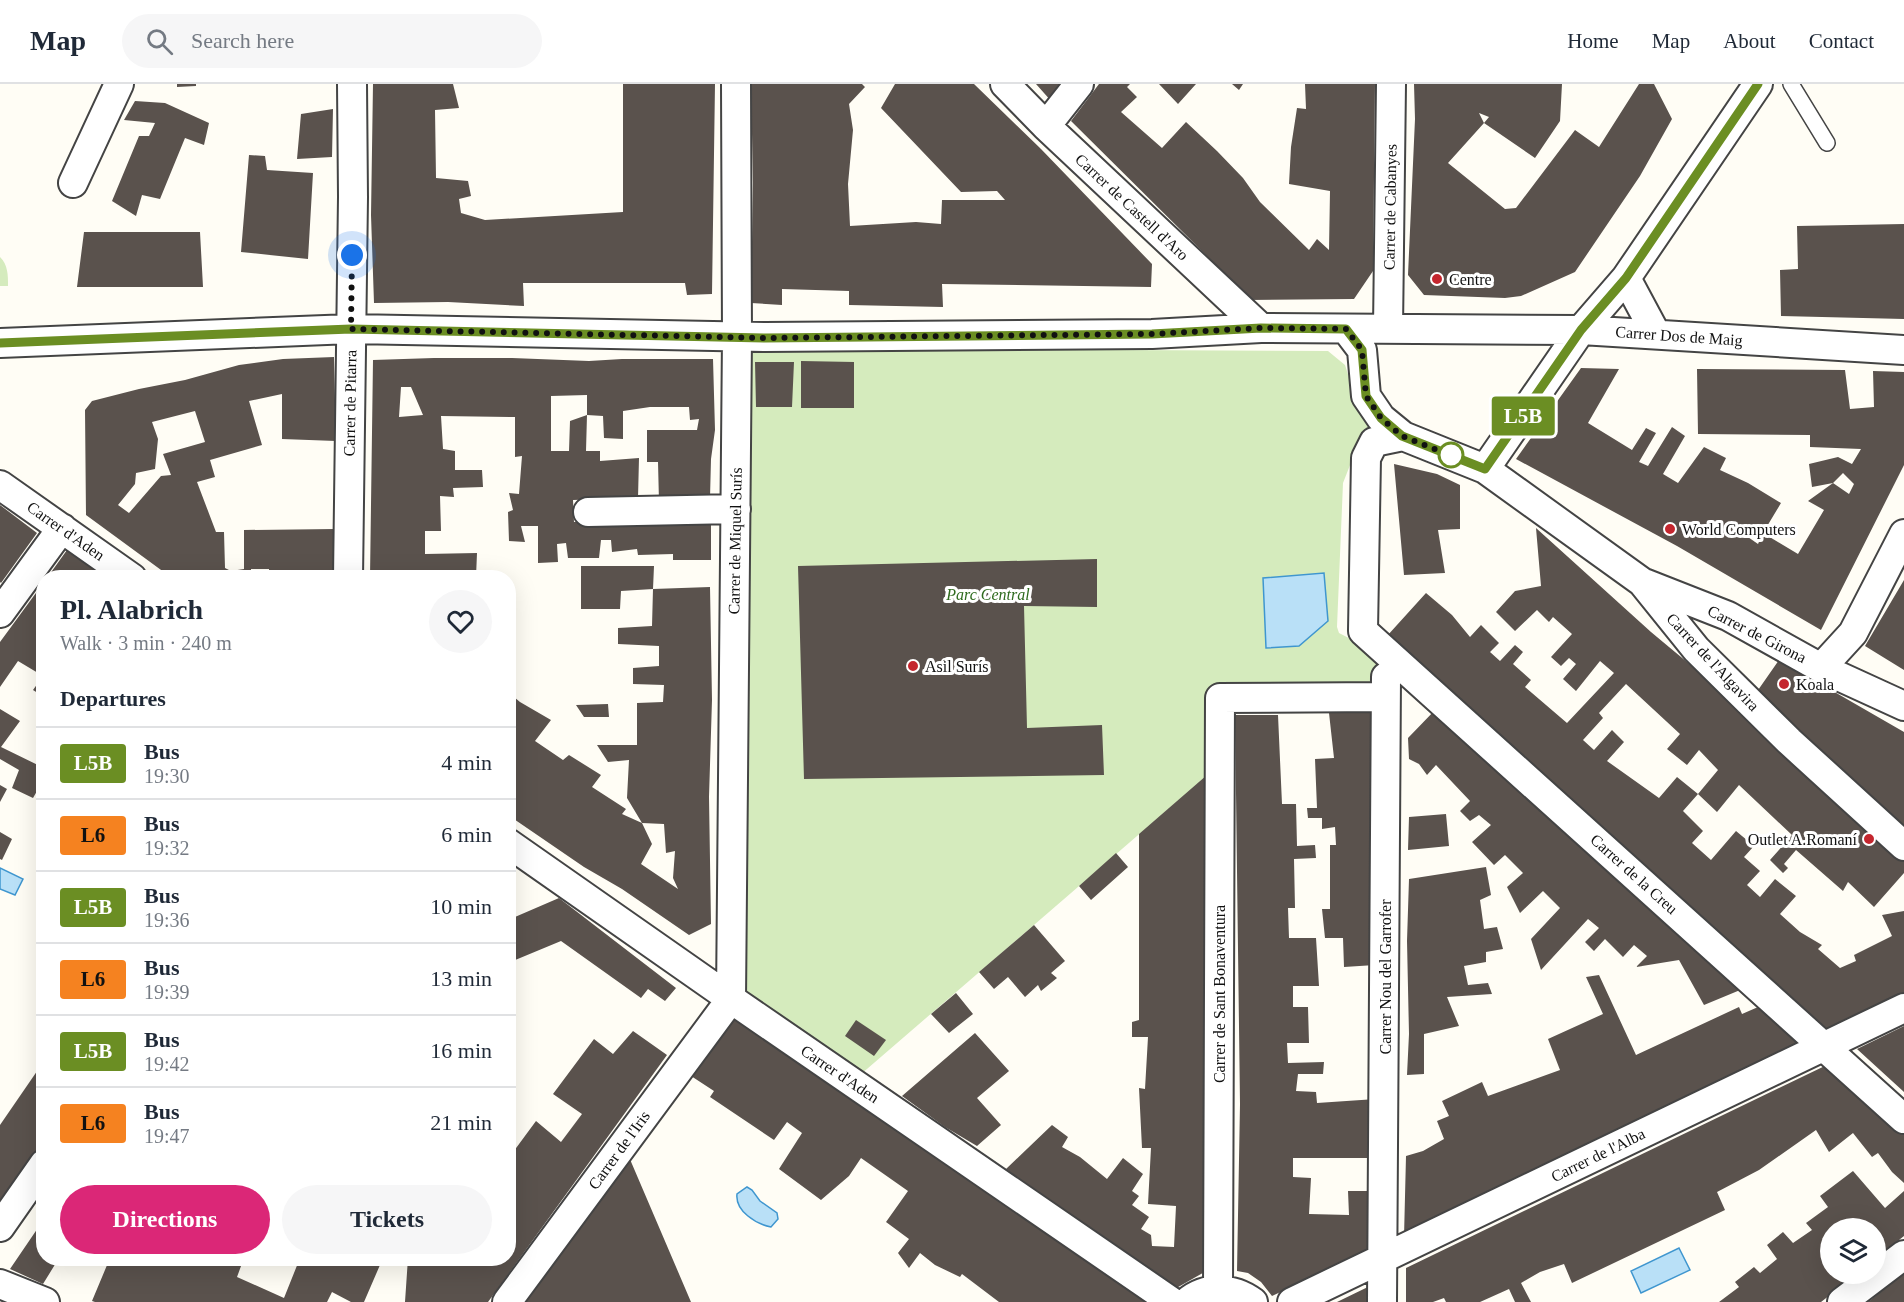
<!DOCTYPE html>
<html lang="en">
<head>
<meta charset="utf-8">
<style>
	:root { --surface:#fff; --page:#f6f6f7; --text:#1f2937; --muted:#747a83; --line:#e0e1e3; --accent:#db2777 }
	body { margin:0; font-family:Georgia,serif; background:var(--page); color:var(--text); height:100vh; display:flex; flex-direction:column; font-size:22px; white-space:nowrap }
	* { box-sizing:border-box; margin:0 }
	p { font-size:20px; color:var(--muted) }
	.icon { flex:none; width:33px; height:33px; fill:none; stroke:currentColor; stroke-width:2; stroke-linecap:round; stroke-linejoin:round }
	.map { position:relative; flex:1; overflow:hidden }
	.sheet { position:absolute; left:36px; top:486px; width:480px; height:696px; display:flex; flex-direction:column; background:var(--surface); border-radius:24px; box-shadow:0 6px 24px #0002 }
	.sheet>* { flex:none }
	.badge { padding:0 12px; border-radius:4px; font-size:21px; line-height:39px }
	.fabs { position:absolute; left:1820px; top:1134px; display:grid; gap:12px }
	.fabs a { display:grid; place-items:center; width:66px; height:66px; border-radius:50%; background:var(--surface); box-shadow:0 6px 24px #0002; font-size:30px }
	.you { position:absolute; width:30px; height:30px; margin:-15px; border:4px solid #fff; border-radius:50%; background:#1a73e8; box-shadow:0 0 0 9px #1a73e833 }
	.map>.badge { position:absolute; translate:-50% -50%; box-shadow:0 0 0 3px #fff }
	h2 { padding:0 24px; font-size:22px; line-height:54px }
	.round { display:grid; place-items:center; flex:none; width:63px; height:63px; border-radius:32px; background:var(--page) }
	.overview { display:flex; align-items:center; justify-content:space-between; height:102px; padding:0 24px }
	h1 { font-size:28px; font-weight:700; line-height:45px }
	.cta { display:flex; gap:12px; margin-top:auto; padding:12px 24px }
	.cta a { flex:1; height:69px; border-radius:36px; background:var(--accent); color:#fff; font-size:24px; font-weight:700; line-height:69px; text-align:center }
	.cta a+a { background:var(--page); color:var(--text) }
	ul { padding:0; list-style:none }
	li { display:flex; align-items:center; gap:18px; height:72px; padding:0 24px; border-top:2px solid var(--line) }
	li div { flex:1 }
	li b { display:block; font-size:22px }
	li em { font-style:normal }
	li .badge { min-width:66px; font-weight:700; text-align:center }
	header { display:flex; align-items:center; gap:36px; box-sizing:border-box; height:84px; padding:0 30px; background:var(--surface); border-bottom:2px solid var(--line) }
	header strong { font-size:28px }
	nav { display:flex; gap:33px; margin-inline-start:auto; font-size:21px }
	.search { width:420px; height:54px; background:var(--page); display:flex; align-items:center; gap:15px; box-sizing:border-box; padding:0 21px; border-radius:33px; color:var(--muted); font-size:22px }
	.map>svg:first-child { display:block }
	.green { fill:#d5ebbd }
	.water { fill:#b9e0f7; stroke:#3f96cf; stroke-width:1.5 }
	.building { fill:#5a524d; fill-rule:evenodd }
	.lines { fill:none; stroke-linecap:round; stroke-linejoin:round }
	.lane-casing { stroke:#444; stroke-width:18 }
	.street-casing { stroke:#444; stroke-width:32 }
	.lane { stroke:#fff; stroke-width:15 }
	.street { stroke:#fff; stroke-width:28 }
	.line-casing { stroke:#fff; stroke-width:14 }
	.line { stroke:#6b8e23; stroke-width:9 }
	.walk { stroke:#111; stroke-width:6; stroke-dasharray:0 10.8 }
	.poi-dot { fill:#c4262e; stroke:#fff; stroke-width:2 }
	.stop-dot { fill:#fff; stroke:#6b8e23; stroke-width:3 }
	.labels { text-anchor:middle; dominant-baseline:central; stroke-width:6; stroke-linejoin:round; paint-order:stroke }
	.street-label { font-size:16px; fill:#111; stroke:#fff }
	.poi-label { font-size:16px; fill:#111; stroke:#fff; text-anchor:start }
	.park-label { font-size:16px; font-style:italic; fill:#2f6b1f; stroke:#fff }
</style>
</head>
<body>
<header>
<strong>Map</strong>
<div class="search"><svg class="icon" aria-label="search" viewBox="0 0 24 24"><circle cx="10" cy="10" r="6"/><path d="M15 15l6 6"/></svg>Search here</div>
<nav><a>Home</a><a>Map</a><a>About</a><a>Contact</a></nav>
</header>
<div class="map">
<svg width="1904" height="1218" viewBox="0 0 1904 1218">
	<rect width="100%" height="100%" fill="#fffdf5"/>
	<path class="green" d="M0,173C8,181 8,191 8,202H0Z
		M746,264L1328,267L1345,281L1356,315L1376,343L1363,348L1343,399L1337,543L1339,549L1376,568V602L1220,604L1210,689L860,991L740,910Z"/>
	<path class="water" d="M1324,489L1328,537L1299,562L1266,564L1263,494Z
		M0,784L23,795L15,811L0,805Z
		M747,1103L752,1106L760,1117L777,1129L778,1135L771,1143C756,1140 735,1127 737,1110Z
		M1679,1164L1690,1186L1641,1209L1631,1187Z"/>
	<path class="building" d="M177,0H196V2L177,3Z
		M373,0H453L459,24L435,26L436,94L468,97L471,112L459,115L461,129L485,136L623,128V0H715L712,210L687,211L685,199H523L524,222L448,218L374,219L371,131Z
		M751,0H862L865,3L849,20L853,46L848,100L850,142L916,138L941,140L942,116H1005L997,107L961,108L881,24L895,0H974L1041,65L1152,180L1151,203L942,200L943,223L849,221V207L782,205V221L751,219L753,99Z
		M1036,0H1066L1052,18Z
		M1099,0H1130L1127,3L1137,13L1121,28L1162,64L1186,38L1217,67L1243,94L1260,118L1309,166L1317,155L1329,166L1330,107L1289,100L1291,63L1297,24L1306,25L1305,0H1375L1373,187L1354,215L1247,216L1211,176L1071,37Z
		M1159,0H1196L1178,20Z
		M1232,0H1243L1239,6Z
		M1414,0H1562L1560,37L1535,74L1484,39L1448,79L1505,125L1516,124L1575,46L1599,63L1639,0H1654L1672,35L1640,92L1575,188L1521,212L1505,214L1424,211L1408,191L1415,35ZM1479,29L1489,33L1484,39Z
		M135,17L165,19L209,39L204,61L185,54L160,115L142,111L136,132L112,117L139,52H149L155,39L124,36Z
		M333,25L332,73L297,75L301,30Z
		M249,71L265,72L267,86L313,89L308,175L241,168Z
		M1904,140V235L1781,232L1780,186L1798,185L1797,142Z
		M84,148H200L203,203H77Z
		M334,273L336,357L282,355V310L249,317L262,361L210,376L215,393L197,398L216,448H224L225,484L231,487L244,485V446L335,445V494H269V485H251V494H172L86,431L85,326L92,317L139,305L185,296L239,281L283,275ZM195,327L205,358L163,370L171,391L161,392L129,429L118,421L135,400L136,389L155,385L158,355L152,338Z
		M434,274H512L589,277L622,275H713L715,346L711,375L710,414L659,418L658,378H647V346H697L699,335L690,336L689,323H650L623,327V355L604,354L603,332L587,331L586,367H600V377L639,374L638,414L573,416L574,438L711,437V476H673V470L638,471L637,465L612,468L611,456H601L599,474H568L566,459L557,460L558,478L538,479V442H521L525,458L509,457L508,428L513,426L509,409L519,410L522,372L515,373V333L441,332L443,365L455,367V386H482L483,403L453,404L454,413L440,412L441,447H425V470L477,469L476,493L370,494L373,276ZM401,303H411L423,331L399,333ZM587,311V331L570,337L569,367H551V312Z
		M801,277L854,278V324H801Z
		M755,278H794L792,323H756Z
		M1581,284L1619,285L1588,339L1632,366L1646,344L1656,349L1639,378L1648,382L1672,343L1685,352L1663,390L1678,399L1704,363L1726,374L1720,386L1748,399L1781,419L1763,449L1750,441L1745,451L1758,460L1763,449L1798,470L1824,426L1808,417L1833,399L1849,410L1854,400L1843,389L1833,399L1812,403L1809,380L1838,373L1852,380L1861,365L1810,363V351L1698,350L1697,285L1845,286L1850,325L1874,323L1873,287L1904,288V381L1821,546L1677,462L1516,375Z
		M1394,380L1437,390L1460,401V445L1438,446L1445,489L1404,491Z
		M0,421L37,449L1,499L0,498Z
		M1536,444L1651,548L1699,588L1904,777V789L1874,823L1848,798L1843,807L1796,766L1784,780L1788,784L1783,789L1770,776L1792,751L1739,701L1717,728L1698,710L1718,686L1699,666L1687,681L1667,665L1680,650L1626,600L1599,629L1603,634L1583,656L1594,666L1612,646L1624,658L1607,677L1659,714L1677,693L1698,710L1683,727L1703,747L1692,759L1711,776L1736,747L1754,762L1744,773L1760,787L1747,801L1760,813L1775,795L1796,812L1780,830L1800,848L1822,861L1818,865L1840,884L1856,877L1854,871L1892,852L1882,831L1904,827V912L1829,948L1387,552L1426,509L1452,531L1470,553L1481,541L1499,559L1490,568L1500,577L1515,561L1523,568L1513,580L1531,596L1525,603L1567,639L1614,589L1600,577L1576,607L1563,595L1576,580L1569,574L1561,582L1551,573L1572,550L1553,533L1549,538L1537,526L1515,547L1496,528L1515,507L1541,502Z
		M67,466L98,488L106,494H47Z
		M1097,475V523L1024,522L1027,644L1102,641L1104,691L804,695L798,482Z
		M581,482H654L653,505L621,507L620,525H581Z
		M1904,496V586L1865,562Z
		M44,498V560L36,569L44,574V613L33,606L43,592L18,577L0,603V558Z
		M710,503L712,616L709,713L711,840L689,851L622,805L584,783L508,731V608L520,618L551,636L535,657L563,676L569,671L601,691L592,703L626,725L622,730L642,739L627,714L629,676L608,678L597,661H637V619L663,618L664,601L633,600V584L659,582V562L618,560V544L652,542L653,505ZM642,739L664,740L666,769L675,767L673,794L678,805L641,780L652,760Z
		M1779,576L1904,648V743L1756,609Z
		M608,620L609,633H584L576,621Z
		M1437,624L1745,904L1704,921L1679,876L1636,883L1647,872L1634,861L1623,873L1605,855L1594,867L1585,858L1599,844L1588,835L1541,886L1531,855L1560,824L1543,807L1520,829L1507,803L1523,789L1505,771L1494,781L1472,758L1491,741L1479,731L1470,737L1460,727L1470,717L1436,681L1427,691L1419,680L1409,675L1408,654Z
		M0,625L20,637L1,663L44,684V695L33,714L12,704L19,686L0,675Z
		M1378,626L1375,881L1344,883L1343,854H1325L1322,825H1330V761H1336L1335,743L1322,745V734H1308L1307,724H1317L1315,675L1334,674L1329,629Z
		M1235,631H1278L1282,720H1296L1297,762L1315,761L1316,774L1294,775L1295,824H1288L1289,854H1316L1319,902H1293V923H1308L1309,959H1287L1288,979L1324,978L1323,990H1298L1296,1007L1316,1008L1317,1019L1376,1015L1375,1074H1293V1093L1311,1094L1309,1130L1349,1131L1348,1107H1373L1374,1164L1272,1212L1261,1198L1248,1189L1237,1187L1240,1020Z
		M1207,691L1208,1186L1173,1206L1006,1085L1052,1041L1068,1053L1062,1063L1080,1073L1107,1095L1123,1074L1143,1090L1132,1107L1139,1112L1132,1121L1149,1133L1141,1145L1151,1151L1152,1162L1174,1163L1176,1122L1148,1120L1151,1064H1142L1139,1004L1145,1005L1148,953H1132V938L1139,936V750Z
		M0,701L7,705L0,718Z
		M1446,730L1449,762L1408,766L1409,733Z
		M0,748L12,755L2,776L0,775Z
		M1116,769L1128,783L1091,816L1079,802Z
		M1486,783L1491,811L1480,816L1484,845L1497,843L1503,865L1486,868V878L1464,882L1468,901L1488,899L1492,910L1447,913L1459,942L1424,950V990L1407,991L1409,950L1407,857L1409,795Z
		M559,814L676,904L665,917L648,905L641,914L561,857L508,879V836Z
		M1034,841L1065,877L1051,889L1057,894L1041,907L1038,901L1025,913L1008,893L994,905L979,888Z
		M1599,891L1636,971L1739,923L1742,930L1765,920L1807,956L1404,1153L1406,1072L1423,1067L1444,1055L1437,1037L1449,1032L1442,1017L1482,998L1488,1012L1560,986L1548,955L1603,930L1586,893Z
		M956,909L973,930L949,949L931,930Z
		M732,925L1149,1218H999L962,1190L960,1193L935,1181L920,1169L909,1184L898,1169L909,1155L886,1138L908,1107L861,1074L849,1092L821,1116L779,1085L802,1049L787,1038L774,1056L710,1013L714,1007L688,990Z
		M856,936L886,956L874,972L845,952Z
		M1904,942V1008L1857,965Z
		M633,947L667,971L488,1218H405L408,1174H508V1075L536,1037L561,1058L582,1030L553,1010L594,955L613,970Z
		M975,949L1009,987L977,1014L1001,1041L977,1062L945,1043L902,1012Z
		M44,977V1060L0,1125V1041Z
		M1831,979L1904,1049V1099L1892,1088L1878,1069L1872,1073L1853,1049L1829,1068L1816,1046L1759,1086L1717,1108L1725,1126L1572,1199L1564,1180L1540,1188L1521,1199L1531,1218H1515L1509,1205L1480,1218H1446L1444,1214L1433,1218H1406V1184Z
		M629,1073L691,1218H525Z
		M1853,1087L1885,1124L1904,1107V1152L1875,1175V1144H1830V1190H1857L1821,1218H1719L1739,1203L1735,1198L1754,1183L1760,1189L1777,1175L1767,1161L1783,1148L1793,1159L1812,1146L1806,1139L1828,1123L1820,1112Z
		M44,1135V1174H59L43,1200L10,1185Z
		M110,1174H244L237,1193L284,1214L300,1174H383L364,1218H351L332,1208L327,1218H95L92,1217Z
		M1904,1188V1218H1868L1872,1215Z
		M1372,1201V1218H1337Z"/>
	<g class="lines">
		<g class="lane-casing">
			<path id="lane" d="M1791,0L1827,59"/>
		</g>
		<g class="street-casing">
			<path id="street" d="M1005,0L1046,42L1261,244
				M1046,42L1079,0
				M73,99L119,0
				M1626,194L1656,250
				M1346,245L1362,266L1366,312L1381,334L1403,352L1485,385L1642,498L1696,565L1789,657L1904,762
				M1388,245L1391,0
				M0,259L351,245L765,253L1152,250L1261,244L1581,246L1904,266
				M1403,352L1374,358L1366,374L1363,547L1904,1035
				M1485,385L1581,246L1626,194L1758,0
				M0,401L132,494
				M588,428L736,425
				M348,494L353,113L352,0
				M1644,499L1728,532L1821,584L1904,622
				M0,529L62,444
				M1821,584L1853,549L1904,450
				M508,759L731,915L1172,1218
				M0,1143L44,1080
				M0,1200L45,1218
				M1218,1206L1220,614L1385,613
				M507,1218L731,915L737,253L736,0
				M1187,1218C1206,1202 1233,1203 1253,1218
				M1292,1218L1904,924
				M1382,1218L1386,593
				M1842,1218L1904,1171"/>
		</g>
		<use href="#lane" class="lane"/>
		<use href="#street" class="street"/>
	</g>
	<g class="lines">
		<g class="line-casing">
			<path id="line" d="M0,259L351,245L765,254L1152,250L1261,244L1346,245L1362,266L1366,312L1381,334L1402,352L1485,385L1581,246L1626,194L1758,0"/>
		</g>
		<use href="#line" class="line"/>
		<path class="walk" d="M352,171L351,245L765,254L1152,250L1261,244L1346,245L1362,266L1366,312L1381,334L1402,352L1455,373L1451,371"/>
	</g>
	<g class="poi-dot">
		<circle cx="1437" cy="195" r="6"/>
		<circle cx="1670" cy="445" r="6"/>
		<circle cx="913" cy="582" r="6"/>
		<circle cx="1784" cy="600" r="6"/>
		<circle cx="1869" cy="755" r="6"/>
	</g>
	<circle class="stop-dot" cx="1451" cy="371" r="12"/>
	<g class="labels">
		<g class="street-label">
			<text transform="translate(1132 123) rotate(43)">Carrer de Castell d'Aro</text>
			<text transform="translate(1390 123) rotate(-89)">Carrer de Cabanyes</text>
			<text transform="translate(1679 252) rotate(4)">Carrer Dos de Maig</text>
			<text transform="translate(350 319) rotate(-89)">Carrer de Pitarra</text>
			<text transform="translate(66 447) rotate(35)">Carrer d'Aden</text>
			<text transform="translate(735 457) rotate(-89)">Carrer de Miquel Surís</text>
			<text transform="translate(1757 550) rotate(27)">Carrer de Girona</text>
			<text transform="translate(1713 578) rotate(47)">Carrer de l'Algavira</text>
			<text transform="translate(1634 790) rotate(42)">Carrer de la Creu</text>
			<text transform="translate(1385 893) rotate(-90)">Carrer Nou del Garrofer</text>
			<text transform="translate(1219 910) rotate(-90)">Carrer de Sant Bonaventura</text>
			<text transform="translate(840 990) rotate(34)">Carrer d'Aden</text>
			<text transform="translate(619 1066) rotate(-54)">Carrer de l'Iris</text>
			<text transform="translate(1598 1071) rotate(-26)">Carrer de l'Alba</text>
		</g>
		<g class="poi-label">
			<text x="1449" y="195">Centre</text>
			<text x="1682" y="445">World Computers</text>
			<text x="925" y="582">Asil Surís</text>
			<text x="1796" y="600">Koala</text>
			<text x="1857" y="755" text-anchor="end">Outlet A.Romaní</text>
		</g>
		<g class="park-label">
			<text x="988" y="510">Parc Central</text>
		</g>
	</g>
</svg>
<div class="fabs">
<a><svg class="icon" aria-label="layers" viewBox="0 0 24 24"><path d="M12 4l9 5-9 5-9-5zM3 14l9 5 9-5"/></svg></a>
</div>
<div class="you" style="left:352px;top:171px"></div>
<b class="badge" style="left:1523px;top:332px;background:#6b8e23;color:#fff">L5B</b>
<section class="sheet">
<div class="overview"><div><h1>Pl. Alabrich</h1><p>Walk · 3 min · 240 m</p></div><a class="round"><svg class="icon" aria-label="heart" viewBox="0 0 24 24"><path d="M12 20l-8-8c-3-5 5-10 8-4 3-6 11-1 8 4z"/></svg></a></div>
<h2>Departures</h2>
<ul>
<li><span class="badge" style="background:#6b8e23;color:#fff">L5B</span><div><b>Bus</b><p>19:30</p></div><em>4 min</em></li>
<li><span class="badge" style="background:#f58220;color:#111">L6</span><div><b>Bus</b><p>19:32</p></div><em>6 min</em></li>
<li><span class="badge" style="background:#6b8e23;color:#fff">L5B</span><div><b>Bus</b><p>19:36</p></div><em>10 min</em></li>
<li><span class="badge" style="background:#f58220;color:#111">L6</span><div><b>Bus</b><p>19:39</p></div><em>13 min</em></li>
<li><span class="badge" style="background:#6b8e23;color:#fff">L5B</span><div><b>Bus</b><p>19:42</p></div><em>16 min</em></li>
<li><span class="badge" style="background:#f58220;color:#111">L6</span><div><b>Bus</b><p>19:47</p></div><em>21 min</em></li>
</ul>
<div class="cta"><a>Directions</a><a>Tickets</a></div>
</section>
</div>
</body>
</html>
